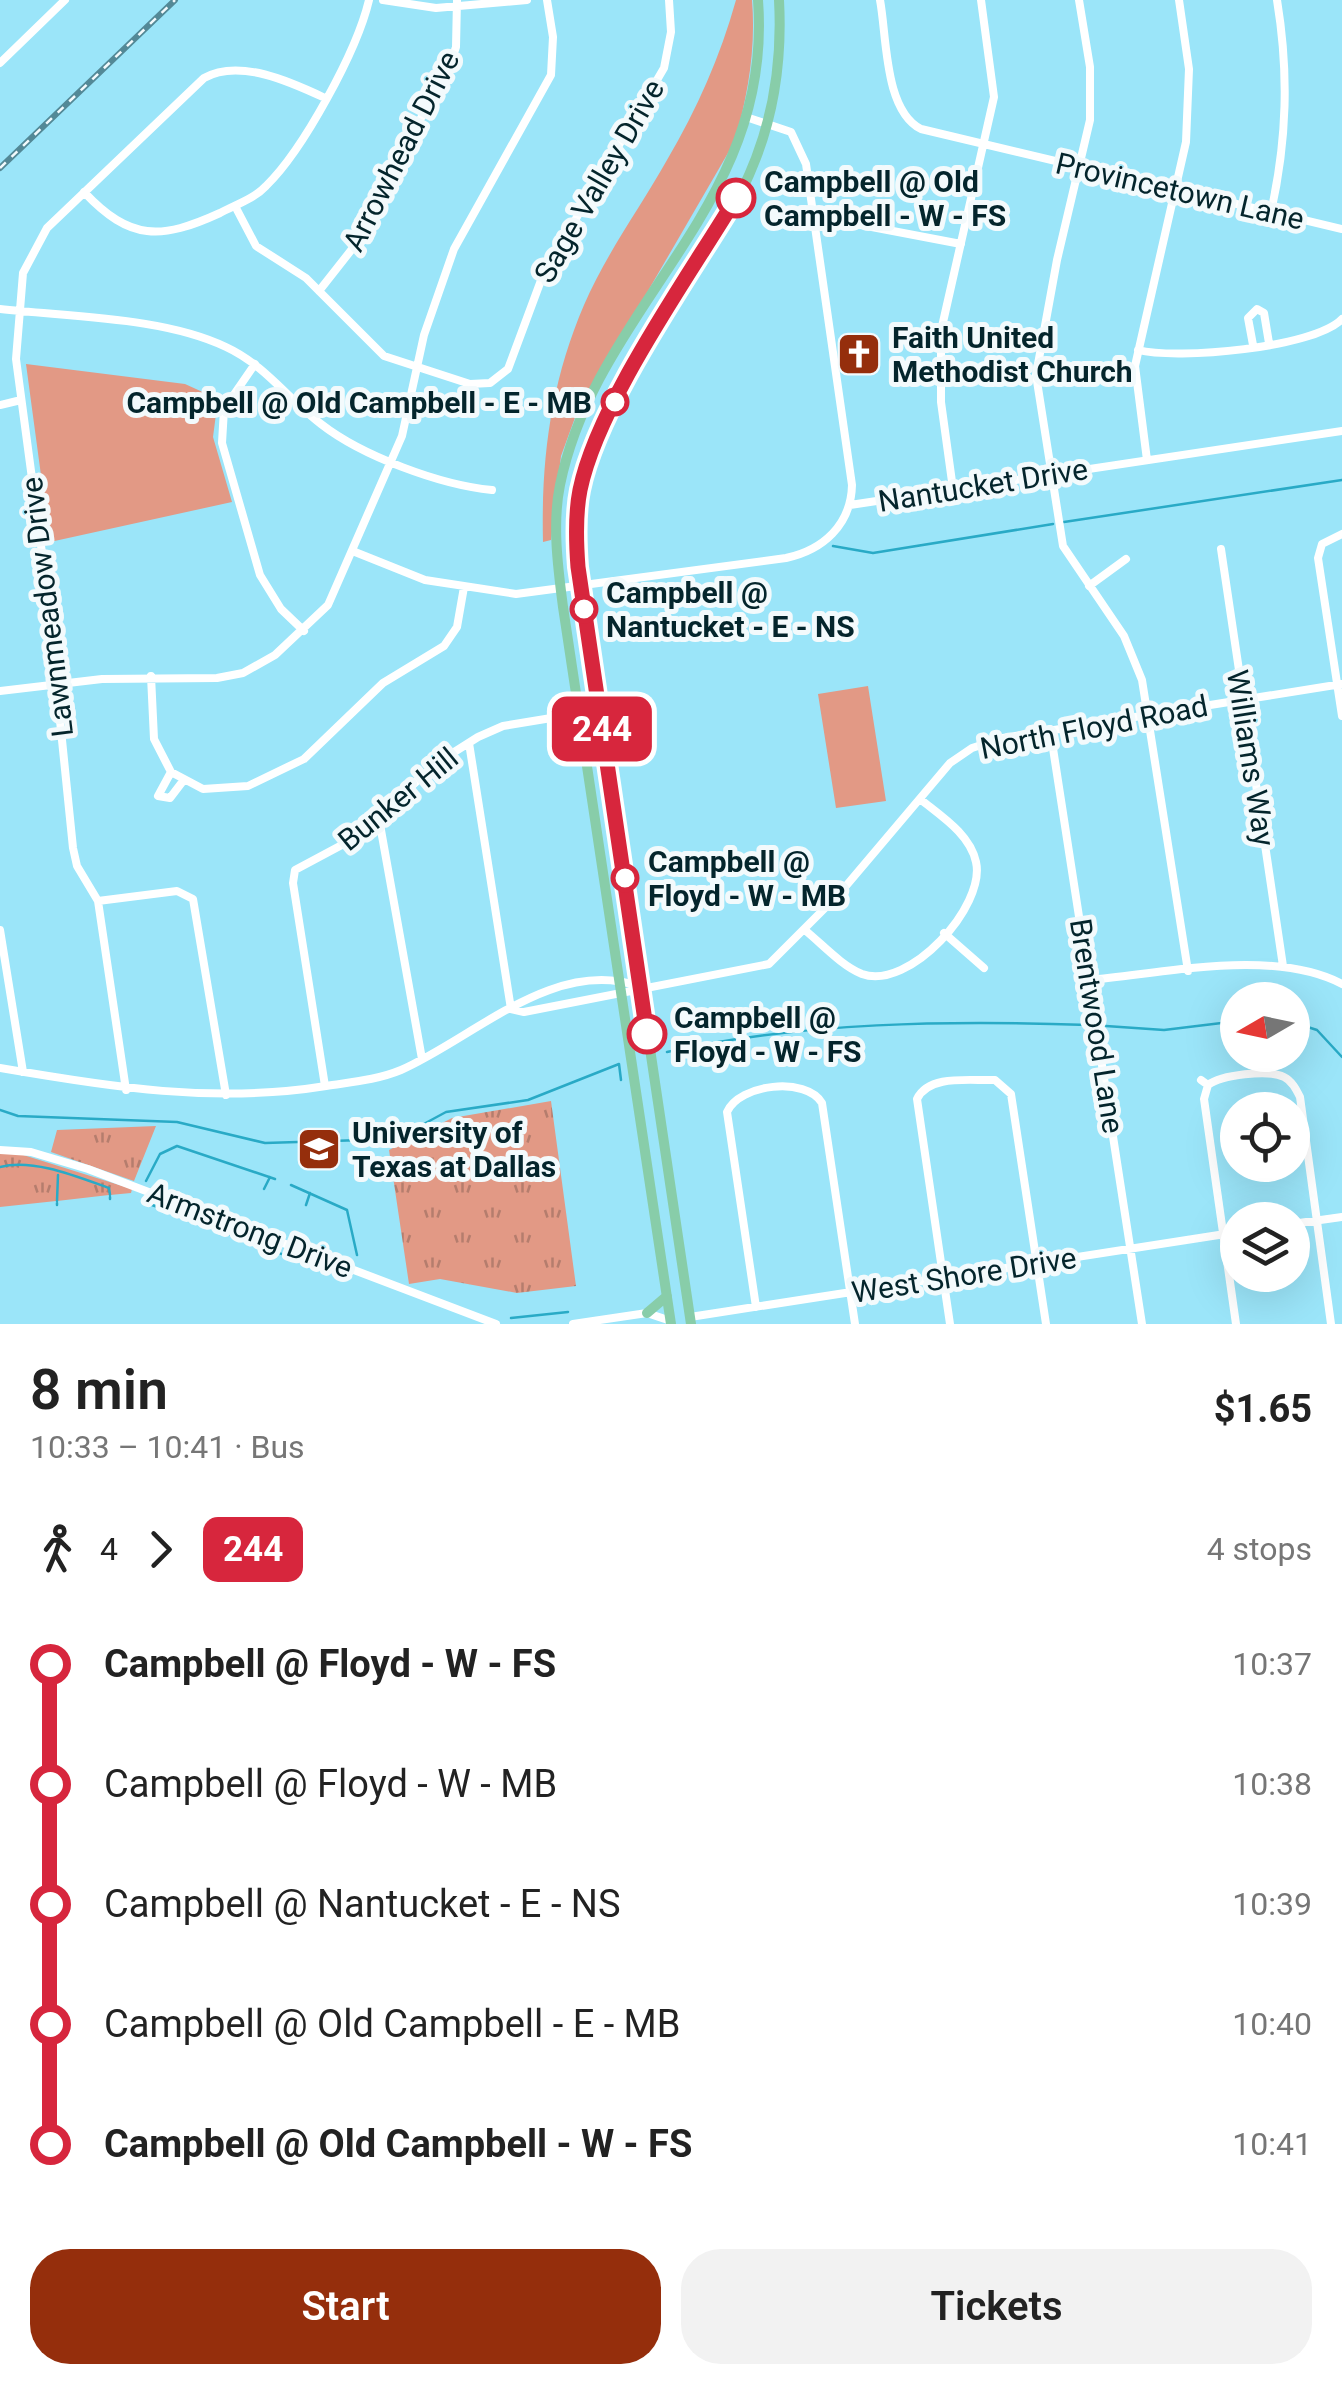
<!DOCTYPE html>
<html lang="en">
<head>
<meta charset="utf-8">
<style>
	:root { --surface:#fff; --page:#f2f2f2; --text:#222; --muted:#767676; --accent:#952e0c }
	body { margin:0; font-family:Roboto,sans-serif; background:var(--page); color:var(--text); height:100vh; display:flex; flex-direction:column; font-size:38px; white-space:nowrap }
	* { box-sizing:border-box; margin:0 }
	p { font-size:32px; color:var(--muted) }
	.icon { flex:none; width:55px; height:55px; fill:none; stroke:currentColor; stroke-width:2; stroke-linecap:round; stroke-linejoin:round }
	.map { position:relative; height:1324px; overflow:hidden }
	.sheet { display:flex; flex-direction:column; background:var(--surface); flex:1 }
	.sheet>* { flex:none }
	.badge { padding:0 20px; border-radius:15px; font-size:35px; line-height:65px }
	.needle { width:65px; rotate:261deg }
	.tools { position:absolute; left:1220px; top:982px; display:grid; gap:20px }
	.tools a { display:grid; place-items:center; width:90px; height:90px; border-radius:50%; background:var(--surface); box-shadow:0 10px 40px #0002; font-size:50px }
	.map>.badge { position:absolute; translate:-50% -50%; box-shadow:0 0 0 5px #fff }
	.legs { display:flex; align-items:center; gap:15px; height:110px; padding:0 30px; font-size:32px }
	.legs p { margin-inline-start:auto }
	.head { display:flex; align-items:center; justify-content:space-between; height:170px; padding:0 30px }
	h1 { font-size:55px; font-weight:600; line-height:75px }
	.primary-button { display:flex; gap:20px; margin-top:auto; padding:20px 30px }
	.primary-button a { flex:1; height:115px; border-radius:40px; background:var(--accent); color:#fff; font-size:40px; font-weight:600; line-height:115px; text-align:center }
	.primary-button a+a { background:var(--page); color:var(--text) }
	ul { padding:0 30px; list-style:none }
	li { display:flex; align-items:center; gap:35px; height:120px; font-size:38px }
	li i { display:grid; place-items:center; width:15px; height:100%; margin:0 12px; background:currentColor }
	li i::after { content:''; width:25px; height:25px; margin:-12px; border:8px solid; border-radius:50%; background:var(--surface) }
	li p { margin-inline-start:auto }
	li:first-child i { background:linear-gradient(#0000 50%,currentColor 0) }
	li:last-child i { background:linear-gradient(currentColor 50%,#0000 0) }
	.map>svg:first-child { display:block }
	.grass { fill:url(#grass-tufts) }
	.park { fill:#e29985 }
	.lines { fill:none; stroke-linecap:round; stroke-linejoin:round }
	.stream { stroke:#29aac6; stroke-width:2.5 }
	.minor { stroke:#fff; stroke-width:8 }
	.major { stroke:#88cda9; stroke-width:10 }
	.rail-casing { stroke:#538997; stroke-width:6 }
	.rail { stroke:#f3fafc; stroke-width:2.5; stroke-dasharray:8; stroke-linecap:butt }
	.line-1-casing { stroke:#fff; stroke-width:22 }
	.line-1 { stroke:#d7263d; stroke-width:15 }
	.stop-1-dot { fill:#fff; stroke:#d7263d; stroke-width:5 }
	.labels { text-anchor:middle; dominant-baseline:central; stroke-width:10; stroke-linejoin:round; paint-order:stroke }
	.street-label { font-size:30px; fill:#04252c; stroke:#f3fafc }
	.stop-label { font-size:30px; font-weight:bold; fill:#04252c; stroke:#f3fafc; text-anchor:start }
	.poi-label { font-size:30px; font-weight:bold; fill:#04252c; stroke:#f3fafc; text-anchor:start }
</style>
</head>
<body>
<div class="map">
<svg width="1342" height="1324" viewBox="0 0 1342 1324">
	<defs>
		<pattern id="grass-tufts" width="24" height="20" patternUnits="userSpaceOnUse" patternTransform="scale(2.5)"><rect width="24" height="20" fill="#e29985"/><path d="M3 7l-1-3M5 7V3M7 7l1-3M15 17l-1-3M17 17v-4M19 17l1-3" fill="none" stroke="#b57d6d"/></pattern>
	</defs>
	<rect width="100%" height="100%" fill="#9be5f9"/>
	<path class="grass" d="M551,1101L576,1286L517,1293L440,1279L409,1284L389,1150L452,1118Z
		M156,1126L134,1181L51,1152L57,1130Z
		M17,1153L132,1189L131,1193L110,1195L109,1189V1195L57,1201L56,1195V1201L0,1207V1154Z"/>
	<path class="park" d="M736,0H752C756,49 748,94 735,141L576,415L561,456L551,540L543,542C541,458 551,382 584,305C606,254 640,208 667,160C697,109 720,57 736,0Z
		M26,364L185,384L218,399L213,437L232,502L50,542Z
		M868,686L886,801L836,808L818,694Z"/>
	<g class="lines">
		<path class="stream" d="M1064,522L1342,480
			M833,546L873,553L1053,524
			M1292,1022L1317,1030L1342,1057
			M1106,1026L1164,1030L1238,1021
			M667,1052C803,1022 950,1020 1089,1025
			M0,1110L18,1116L177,1122L265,1143L396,1139L446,1112L528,1100L619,1064L621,1080
			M0,1167C33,1158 78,1177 109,1188L110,1195
			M146,1181L160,1154L177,1146L275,1179
			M291,1185L347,1210L357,1255
			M264,1189L270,1177
			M110,1197V1199
			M57,1201L58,1175
			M57,1203V1205
			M152,1205L169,1211
			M306,1205L310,1193
			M184,1217L308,1264
			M511,1318L568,1312"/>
		<path class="minor" d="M383,0L436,8L527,0
			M880,0C887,37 884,110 921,129L1342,229
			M1079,0L1090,67V120L1057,260L1036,375L1063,546L1124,636L1142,680L1188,971
			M0,63L65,0
			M84,192C130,241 161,240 220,213C235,205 254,199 266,186C303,150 357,51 369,0
			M235,206L256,246L306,278L384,356L470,384L490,383L508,369L543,275L664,68L671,32L669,0
			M1271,212C1287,140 1289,73 1277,0
			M814,216L961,244
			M319,291L356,244L386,179L448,71L456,47L457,0
			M0,309C70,317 164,317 226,347C265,365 288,399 321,424C362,456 440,485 492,490
			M1253,345L1248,318L1257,309L1264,313L1269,343
			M1138,350C1177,360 1314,348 1342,319
			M255,364L224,409L222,443L260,575L281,609L304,631
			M0,405L21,400
			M1147,460L1135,366L1186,142L1189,69L1179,0
			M953,489L941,402V331L994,97L981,0
			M850,505L1342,431
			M1342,534L1322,544L1318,558L1342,716
			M1221,549L1283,966
			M355,552L425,580L516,594L786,558C823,550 851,525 852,485L806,164L791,132L749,118
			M1089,586L1126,559
			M151,676L154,739L171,772L203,789L248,786L304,759L383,683L444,646L457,627L464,587
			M0,691L102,679L217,678L243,673L275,655L328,605L402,436L424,335L454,249L551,75L553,37L547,0
			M1050,729L1142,1324
			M469,743L511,1009
			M171,772L158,796L170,798L183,781
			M379,819L422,1059
			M98,901L177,891L193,899L226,1095
			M0,930L23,1072
			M806,931C823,945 842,966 862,974C909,991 986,906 976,862C970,834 941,816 920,799
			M944,933L984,968
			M1090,980C1166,973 1273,948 1342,984
			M511,1009L524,1012L769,964L840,893L950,763L972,748L1003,738L1342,684
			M0,1068C110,1087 215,1104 326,1086C351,1082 377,1080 401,1070C472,1039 554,957 638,986
			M1201,1080L1208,1085C1221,1075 1268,1069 1284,1077C1292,1081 1296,1089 1300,1097L1331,1324
			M1208,1085L1204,1099L1236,1324
			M325,1086L293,883L295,870L353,839L437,763L478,737L503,726L600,710
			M126,1090L98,901L77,866L73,848L46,583L16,359L23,273L47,228L204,78C239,58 291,82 325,98
			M0,1150L31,1152L88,1169L496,1324
			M1292,1224L1342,1217
			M756,1307L727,1112C739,1084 806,1076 822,1103L855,1324
			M690,1317L1238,1232
			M573,1324L647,1313L671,1321
			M950,1324L917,1099C929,1074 970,1081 995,1080L1011,1094L1046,1324"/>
		<path class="major" d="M647,1313L667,1296
			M671,1324L563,607C558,568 552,524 560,485C597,303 774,208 758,0
			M691,1324L580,579C557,411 701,302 756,158C776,106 782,55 779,0"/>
		<g class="rail-casing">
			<path id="rail" d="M0,168L175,0"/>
		</g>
		<use href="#rail" class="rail"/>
	</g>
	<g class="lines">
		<g class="line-1-casing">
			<path id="line-1" d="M647,1034L578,567C576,541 575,515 580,490C598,403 689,276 736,198"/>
		</g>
		<use href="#line-1" class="line-1"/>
	</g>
	<defs>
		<g id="church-square" transform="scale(2.25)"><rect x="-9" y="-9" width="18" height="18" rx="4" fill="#952e0c" stroke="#f3fafc"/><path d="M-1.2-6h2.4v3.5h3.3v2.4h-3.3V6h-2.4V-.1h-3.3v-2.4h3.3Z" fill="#fff"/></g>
		<g id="university-square" transform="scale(2.25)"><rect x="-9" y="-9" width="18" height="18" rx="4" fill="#952e0c" stroke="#f3fafc"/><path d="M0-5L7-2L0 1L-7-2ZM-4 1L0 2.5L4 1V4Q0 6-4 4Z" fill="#fff"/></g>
	</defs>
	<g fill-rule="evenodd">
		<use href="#church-square" x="859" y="354"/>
		<use href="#university-square" x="319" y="1149"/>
	</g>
	<g class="stop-1-dot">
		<circle cx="736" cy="198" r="18"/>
		<circle cx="615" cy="402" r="12"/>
		<circle cx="584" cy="609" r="12"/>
		<circle cx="625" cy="878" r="12"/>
		<circle cx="647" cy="1034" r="18"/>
	</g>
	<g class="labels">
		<g class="street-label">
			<text transform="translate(401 151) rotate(-63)">Arrowhead Drive</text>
			<text transform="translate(599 181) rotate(-60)">Sage Valley Drive</text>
			<text transform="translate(1180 191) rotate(13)">Provincetown Lane</text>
			<text transform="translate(983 485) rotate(-9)">Nantucket Drive</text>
			<text transform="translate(47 607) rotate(-97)">Lawnmeadow Drive</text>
			<text transform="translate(1094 727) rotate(-11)">North Floyd Road</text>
			<text transform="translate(1251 758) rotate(81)">Williams Way</text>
			<text transform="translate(398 799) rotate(-39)">Bunker Hill</text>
			<text transform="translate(1097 1026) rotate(81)">Brentwood Lane</text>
			<text transform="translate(250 1230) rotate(21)">Armstrong Drive</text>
			<text transform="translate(964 1275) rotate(-9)">West Shore Drive</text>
		</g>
		<g class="stop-label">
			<text x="764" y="181">Campbell @ Old<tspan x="764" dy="34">Campbell - W - FS</tspan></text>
			<text x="592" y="402" text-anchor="end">Campbell @ Old Campbell - E - MB</text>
			<text x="606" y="592">Campbell @<tspan x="606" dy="34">Nantucket - E - NS</tspan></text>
			<text x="648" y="861">Campbell @<tspan x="648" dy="34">Floyd - W - MB</tspan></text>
			<text x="674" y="1017">Campbell @<tspan x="674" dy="34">Floyd - W - FS</tspan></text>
		</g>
		<g class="poi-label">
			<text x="892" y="337">Faith United<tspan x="892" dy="34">Methodist Church</tspan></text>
			<text x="352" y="1132">University of<tspan x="352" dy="34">Texas at Dallas</tspan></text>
		</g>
	</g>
</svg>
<div class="tools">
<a><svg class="needle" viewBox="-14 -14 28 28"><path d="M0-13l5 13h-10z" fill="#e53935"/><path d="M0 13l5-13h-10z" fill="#767676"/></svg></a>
<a><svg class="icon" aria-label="locate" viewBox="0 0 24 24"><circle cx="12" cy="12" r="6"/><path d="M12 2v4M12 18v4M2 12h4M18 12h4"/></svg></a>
<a><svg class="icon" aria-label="layers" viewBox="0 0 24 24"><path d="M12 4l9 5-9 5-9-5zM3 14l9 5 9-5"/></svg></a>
</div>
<b class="badge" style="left:602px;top:729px;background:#d7263d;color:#fff">244</b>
</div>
<section class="sheet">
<div class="head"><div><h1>8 min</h1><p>10:33 – 10:41 · Bus</p></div><b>$1.65</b></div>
<div class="legs"><svg class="icon" aria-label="walk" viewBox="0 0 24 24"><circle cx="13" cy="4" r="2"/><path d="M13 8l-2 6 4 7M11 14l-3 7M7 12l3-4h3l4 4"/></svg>4<svg class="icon" aria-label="forward" viewBox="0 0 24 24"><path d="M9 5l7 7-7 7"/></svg><b class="badge" style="background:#d7263d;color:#fff">244</b><p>4 stops</p></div>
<ul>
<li><i style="color:#d7263d"></i><b>Campbell @ Floyd - W - FS</b><p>10:37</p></li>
<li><i style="color:#d7263d"></i><span>Campbell @ Floyd - W - MB</span><p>10:38</p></li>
<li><i style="color:#d7263d"></i><span>Campbell @ Nantucket - E - NS</span><p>10:39</p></li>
<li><i style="color:#d7263d"></i><span>Campbell @ Old Campbell - E - MB</span><p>10:40</p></li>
<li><i style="color:#d7263d"></i><b>Campbell @ Old Campbell - W - FS</b><p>10:41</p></li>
</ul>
<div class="primary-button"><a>Start</a><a>Tickets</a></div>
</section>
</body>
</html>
